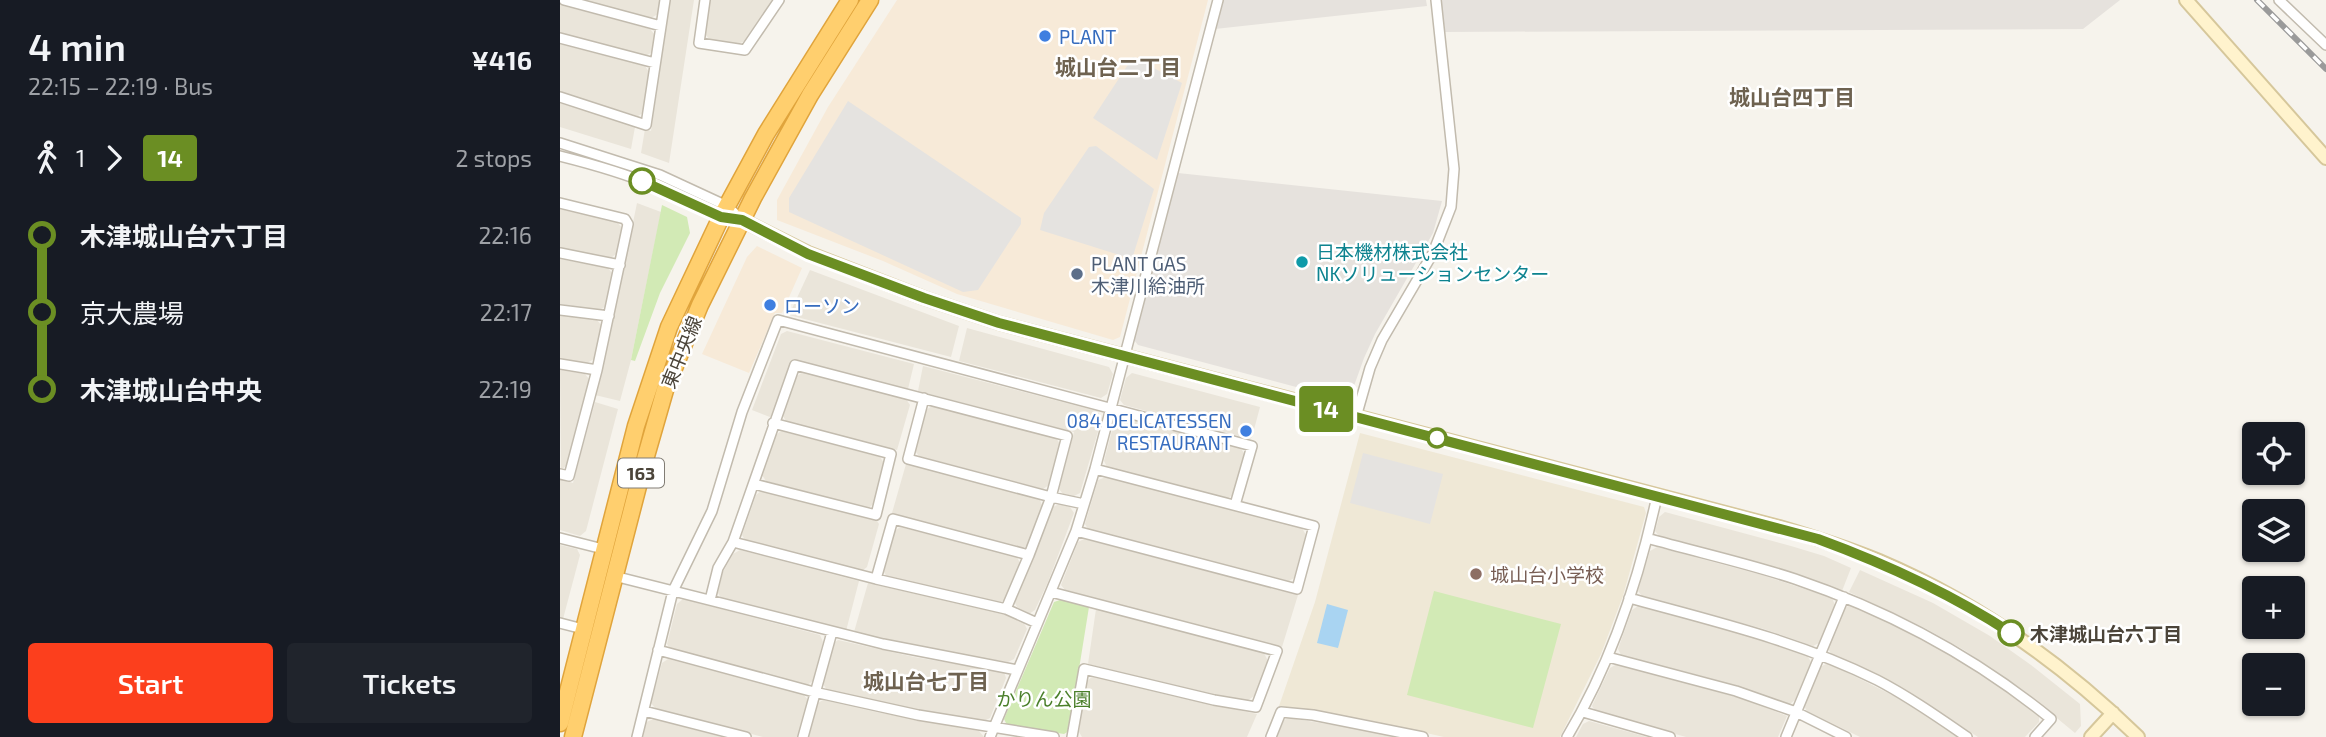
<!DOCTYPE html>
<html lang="en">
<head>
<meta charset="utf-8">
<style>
	:root { --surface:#171b24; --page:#20242c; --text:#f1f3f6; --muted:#9ea1a6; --accent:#fc3f1d }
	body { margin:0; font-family:"Exo 2","Noto Sans JP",sans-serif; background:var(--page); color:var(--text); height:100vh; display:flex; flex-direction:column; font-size:26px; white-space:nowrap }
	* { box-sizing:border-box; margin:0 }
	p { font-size:23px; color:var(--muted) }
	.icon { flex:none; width:38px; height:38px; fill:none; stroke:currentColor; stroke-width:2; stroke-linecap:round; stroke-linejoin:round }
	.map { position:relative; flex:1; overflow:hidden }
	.details { display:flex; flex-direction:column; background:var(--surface); width:560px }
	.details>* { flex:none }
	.badge { padding:0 14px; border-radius:5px; font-size:24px; line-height:46px }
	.controls { position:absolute; left:1682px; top:422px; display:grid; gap:14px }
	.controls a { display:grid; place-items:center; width:63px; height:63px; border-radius:7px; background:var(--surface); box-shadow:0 2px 5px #0004; font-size:35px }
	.map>.badge { position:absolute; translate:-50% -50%; box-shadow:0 0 0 4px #fff }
	.legs { display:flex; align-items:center; gap:10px; height:77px; padding:0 28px; font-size:23px }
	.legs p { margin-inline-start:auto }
	.summary { display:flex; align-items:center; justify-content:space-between; height:119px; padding:0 28px }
	h1 { font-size:38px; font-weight:600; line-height:52px }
	.primary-button { display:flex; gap:14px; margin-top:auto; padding:14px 28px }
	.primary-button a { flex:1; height:80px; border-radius:7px; background:var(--accent); color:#fff; font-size:28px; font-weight:600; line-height:80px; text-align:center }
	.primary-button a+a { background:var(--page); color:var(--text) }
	ul { padding:0 28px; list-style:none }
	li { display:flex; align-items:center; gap:24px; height:77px; font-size:26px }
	li i { display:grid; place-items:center; width:10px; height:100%; margin:0 9px; background:currentColor }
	li i::after { content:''; width:18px; height:18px; margin:-9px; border:5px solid; border-radius:50%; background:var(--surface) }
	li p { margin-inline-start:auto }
	li:first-child i { background:linear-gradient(#0000 50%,currentColor 0) }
	li:last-child i { background:linear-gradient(currentColor 50%,#0000 0) }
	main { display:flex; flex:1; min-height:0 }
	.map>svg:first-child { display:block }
	.residential { fill:#eae5da }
	.commercial { fill:#f7ead8 }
	.industrial { fill:#e6e2dd }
	.education { fill:#efe8d6 }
	.green { fill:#d2eab5 }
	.parking { fill:#e5e3e0 }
	.water { fill:#a9d4f2 }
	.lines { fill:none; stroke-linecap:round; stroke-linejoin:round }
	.street-casing { stroke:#c2bbae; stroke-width:12 }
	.secondary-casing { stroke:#d6c79b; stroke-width:16 }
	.highway-casing { stroke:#e0a43c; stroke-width:19 }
	.street { stroke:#fff; stroke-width:9 }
	.secondary { stroke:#fff3cd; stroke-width:12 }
	.highway { stroke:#ffcf6e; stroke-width:16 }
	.rail-casing { stroke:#9a9a9a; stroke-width:6 }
	.rail { stroke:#fff; stroke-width:3.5; stroke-dasharray:10; stroke-linecap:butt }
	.line-1-casing { stroke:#fff; stroke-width:16 }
	.line-1 { stroke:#6b8e23; stroke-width:10 }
	.shop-dot { fill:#3f7fe0; stroke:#fff; stroke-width:2.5 }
	.stop-1-dot { fill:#fff; stroke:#6b8e23; stroke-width:3.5 }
	.culture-dot { fill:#0f9aa8; stroke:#fff; stroke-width:2.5 }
	.service-dot { fill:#5c6f8a; stroke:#fff; stroke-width:2.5 }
	.education-dot { fill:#8d6e63; stroke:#fff; stroke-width:2.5 }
	.labels { text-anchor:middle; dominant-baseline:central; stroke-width:5; stroke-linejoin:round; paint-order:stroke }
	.shield { fill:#fff; stroke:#817c74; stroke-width:2 }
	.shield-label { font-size:18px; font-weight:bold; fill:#4b4439 }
	.shop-label { font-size:19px; fill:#366cbe; stroke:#fff; text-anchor:start }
	.culture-label { font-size:19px; fill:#0d838f; stroke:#fff; text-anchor:start }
	.service-label { font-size:19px; fill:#4e5e75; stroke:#fff; text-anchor:start }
	.street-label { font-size:19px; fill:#4b4439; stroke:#fff }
	.education-label { font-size:19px; fill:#785e54; stroke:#fff; text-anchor:start }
	.stop-label { font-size:19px; font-weight:bold; fill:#4b4439; stroke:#fff; text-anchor:start }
	.park-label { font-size:19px; fill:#4a7f2a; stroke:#fff }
	.neighbourhood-label { font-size:21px; font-weight:bold; fill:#6e6250; stroke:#fff }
</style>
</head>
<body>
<main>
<section class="details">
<div class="summary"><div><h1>4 min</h1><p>22:15 – 22:19 · Bus</p></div><b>¥416</b></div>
<div class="legs"><svg class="icon" aria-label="walk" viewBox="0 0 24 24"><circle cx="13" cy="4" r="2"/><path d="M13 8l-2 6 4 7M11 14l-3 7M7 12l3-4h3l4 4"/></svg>1<svg class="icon" aria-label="forward" viewBox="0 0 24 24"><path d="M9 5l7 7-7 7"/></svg><b class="badge" style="background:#6b8e23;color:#fff">14</b><p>2 stops</p></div>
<ul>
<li><i style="color:#6b8e23"></i><b>木津城山台六丁目</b><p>22:16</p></li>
<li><i style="color:#6b8e23"></i><span>京大農場</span><p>22:17</p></li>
<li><i style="color:#6b8e23"></i><b>木津城山台中央</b><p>22:19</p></li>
</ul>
<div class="primary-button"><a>Start</a><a>Tickets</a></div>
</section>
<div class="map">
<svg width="1766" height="737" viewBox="0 0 1766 737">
	<rect width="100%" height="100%" fill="#f6f3ec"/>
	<path class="residential" d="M23,0H100L98,14L91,18Z
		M110,0H134L109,163L81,153L85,129L91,131Z
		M150,0H212L185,41L178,44L150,40L145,34Z
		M0,5L90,29L95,35L92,52L86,56L0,33Z
		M0,44L85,66L89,72L83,113L78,116L0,92Z
		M0,103L72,125L75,127L71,149L0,127Z
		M77,203L101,212L71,360L60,401L35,395L49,340Z
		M0,209L57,222L62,228L57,253L51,258L0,248Z
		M0,259L48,268L52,273L46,306L40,310L0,304Z
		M250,270L399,326L391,357L229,315Z
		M0,315L37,320L42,326L34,359L27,363L0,359Z
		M407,328L549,367L553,374L547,394L541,398L399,361Z
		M227,331L354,364L348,389L233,359L211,416L210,417L192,410L221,334Z
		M363,366L537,411L542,418L520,493L514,496L503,494L499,489L514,432L358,391Z
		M0,370L25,374L29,379L7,465L1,470Z
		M243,372L346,399L350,405L337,450L226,421L223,416L237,376Z
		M572,373L700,407L692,437L690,439L564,405L560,400L566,378Z
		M35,402L58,409L26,531L20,536L0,530V479L13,483Z
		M372,406L496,438L500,444L489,485L483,489L359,456L355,451L366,410Z
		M562,416L680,447L685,455L673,495L668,498L547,467L544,461L555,419Z
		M221,431L320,457L324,463L314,503L309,508L206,481L202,475L216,435Z
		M346,464L479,498L482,505L468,545L463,548L332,513Z
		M546,477L742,528L746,535L734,578L729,581L528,529L525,524L538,480Z
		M201,491L317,521L319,524L307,567L302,571L185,540L182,535L196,495Z
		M499,504L510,507L514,513L488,582L475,610L469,614L458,609L455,603L493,507Z
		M1105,512L1231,546L1264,556L1291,568L1282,591L1220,569L1100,537L1095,531L1099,517Z
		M340,527L457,557L460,563L445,600L439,603L327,577L324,572L335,531Z
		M524,539L738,595L722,647L505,590L501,585L518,542Z
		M0,545L17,549L20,555L3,619L0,618Z
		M1097,547L1202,575L1272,598L1275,605L1259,643L1253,646L1204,629L1082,596L1078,591L1090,551Z
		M180,550L299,581L286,631L161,598L158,593L163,572L173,554Z
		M1300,570L1373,603L1430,636L1471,665L1520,704L1521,726L1515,733L1463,690L1404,650L1363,627L1289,592Z
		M308,583L444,614L464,623L467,629L454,659L448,662L367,649L294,632Z
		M123,599L260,635L263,642L253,681L247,685L110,649L107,644L117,604Z
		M1290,605L1341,627L1391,654L1464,704L1479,716V722L1465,737H1418L1343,689L1271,654L1268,648L1285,608Z
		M1078,606L1166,629L1247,655L1251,662L1235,700L1230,704L1149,678L1061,655L1058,649L1072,610Z
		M536,609L704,653L708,661L694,696L687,701L590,681L528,664Z
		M278,640L354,657L444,672L446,678L430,718L424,721L341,707L267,690L263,684L273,644Z
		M108,659L243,694L248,700L238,737H203L96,709L91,703L102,663Z
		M1268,663L1336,697L1400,737H1300L1247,711L1244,706L1260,667Z
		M1057,664L1187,700L1227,716L1218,737H1126L1036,712L1032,706L1050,668Z
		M533,676L612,696L697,714L687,737H522L519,732L526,682Z
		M263,700L316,712L419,731L424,737H249L258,703Z
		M729,718L824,733L841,737H717L724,720Z
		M94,719L162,737H83L86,722Z
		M1029,721L1087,737H1016L1023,724Z"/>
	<path class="commercial" d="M337,0H648L560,337L553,340L397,294L323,261L217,220V200L268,107Z
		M197,246L242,268L222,313H215L189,373L142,354L187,257Z"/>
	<path class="industrial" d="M663,0H866L867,6L655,29Z
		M881,0H1560L1523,29L885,32Z
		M618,173L882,201L873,233L815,334L804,358L790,397L785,400L578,345L574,340Z"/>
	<path class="education" d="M800,433L1084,507L1086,513L1063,596L1041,654L1000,737H884L808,720L719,706L755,602Z"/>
	<path class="green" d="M102,205L127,217L130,233L100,293L75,361L71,360Z
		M874,591L1001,624L973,728L847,695Z
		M500,600L529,607L509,731L504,734L447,725L444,719L494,602Z"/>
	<path class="parking" d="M573,57L622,83L597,160L533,118Z
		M288,101L461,218V224L418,290L403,292L229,212V198Z
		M536,146L594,189L572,259L480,230L484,213L529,147Z
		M803,453L883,474L870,524L790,503Z"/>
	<path class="water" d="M767,604L788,610L778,648L757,643Z"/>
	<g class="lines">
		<g class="street-casing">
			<path id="street" d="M4,0L101,26
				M145,0L139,43L185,50L219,0
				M1719,0L1766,45
				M0,38L95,63
				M0,97L86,125L105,0
				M0,143L100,175L167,206L182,220
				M0,156C32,164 64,173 95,186C124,198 151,216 182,220
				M0,203L61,218L65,219L68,224L37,370L9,476L0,474
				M0,253L60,265
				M0,310L49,316
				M0,364L37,370
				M364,398L348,459L491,497L469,555
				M796,417L810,368L822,340L873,253L891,207L894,169L876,0
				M194,484L316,515L331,454L213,423
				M516,531L737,589L754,526L535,469
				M0,538L43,549
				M1087,538C1136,552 1187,563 1235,579C1329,611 1415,657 1491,719L1475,737
				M54,576L323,644L457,670
				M316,579L333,519L469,555L446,609
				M491,592L717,651L696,707L654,700L524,669L512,737
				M1069,598C1153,621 1239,641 1317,680C1348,696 1378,717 1407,737
				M150,600L158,568L173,542
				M0,623L23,629
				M477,623L446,609L316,579L173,542L235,365L507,436L491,497L524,504
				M98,650L254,692L358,715L494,737
				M1048,657L1176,691L1236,712L1286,737
				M84,711L186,737
				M1023,712L1110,737
				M77,737L113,591L152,511L182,412L218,320L692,446L675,505
				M243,737L272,632
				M430,737L516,531L535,469L658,0
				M711,737L721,712L753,715L863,737
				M1007,737C1051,664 1079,579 1097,496
				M1226,737L1284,597"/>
		</g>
		<g class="secondary-casing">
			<path id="secondary" d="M1626,0L1766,158
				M182,220L248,253L364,298L439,323L1219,527C1253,537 1287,548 1319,561C1416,602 1503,664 1578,737
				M1531,737L1553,713"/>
		</g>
		<g class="highway-casing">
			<path id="highway" d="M0,723L76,426L109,327L161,217L206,134L290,0
				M13,737L84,463L105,390L140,305L193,198L250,95L310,0"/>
		</g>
		<use href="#street" class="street"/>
		<use href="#secondary" class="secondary"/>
		<use href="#highway" class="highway"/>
		<g class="rail-casing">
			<path id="rail" d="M1697,0L1766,69"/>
		</g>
		<use href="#rail" class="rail"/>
	</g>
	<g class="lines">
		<g class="line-1-casing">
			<path id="line-1" d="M82,181L161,217L182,220L248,254L364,298L439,323L1258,539C1326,564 1390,593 1451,633"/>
		</g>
		<use href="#line-1" class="line-1"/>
	</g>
	<g class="shop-dot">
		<circle cx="485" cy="36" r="7"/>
		<circle cx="210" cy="305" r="7"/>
		<circle cx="686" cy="431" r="7"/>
	</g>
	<g class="stop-1-dot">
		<circle cx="82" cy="181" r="12"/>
		<circle cx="877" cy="438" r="9"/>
		<circle cx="1451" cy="633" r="12"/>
	</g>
	<circle class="culture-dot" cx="742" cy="262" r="7"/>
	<circle class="service-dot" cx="517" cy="274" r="7"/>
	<circle class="education-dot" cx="916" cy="574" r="7"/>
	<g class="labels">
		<rect class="shield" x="58" y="458.5" width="46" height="29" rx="5"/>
		<g class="shield-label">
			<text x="81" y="473">163</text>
		</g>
		<g class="shop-label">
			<text x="499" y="36">PLANT</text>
			<text x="224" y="305">ローソン</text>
			<text x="672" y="420" text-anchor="end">084 DELICATESSEN<tspan x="672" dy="22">RESTAURANT</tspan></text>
		</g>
		<g class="culture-label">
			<text x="756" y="251">日本機材株式会社<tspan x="756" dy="22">NKソリューションセンター</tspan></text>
		</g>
		<g class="service-label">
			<text x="531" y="263">PLANT GAS<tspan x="531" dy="22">木津川給油所</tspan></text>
		</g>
		<g class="street-label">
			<text transform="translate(121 352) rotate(-68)">東中央線</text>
		</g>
		<g class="education-label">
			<text x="930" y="574">城山台小学校</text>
		</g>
		<g class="stop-label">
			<text x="1470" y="633">木津城山台六丁目</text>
		</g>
		<g class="park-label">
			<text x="484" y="698">かりん公園</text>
		</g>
		<g class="neighbourhood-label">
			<text x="558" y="66">城山台二丁目</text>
			<text x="1232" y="96">城山台四丁目</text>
			<text x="366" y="680">城山台七丁目</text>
		</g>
	</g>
</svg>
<div class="controls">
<a><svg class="icon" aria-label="locate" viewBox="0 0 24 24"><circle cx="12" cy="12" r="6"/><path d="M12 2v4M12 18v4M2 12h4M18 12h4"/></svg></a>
<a><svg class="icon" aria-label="layers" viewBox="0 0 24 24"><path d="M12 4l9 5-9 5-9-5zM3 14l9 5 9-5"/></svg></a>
<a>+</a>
<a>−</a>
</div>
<b class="badge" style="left:766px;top:409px;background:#6b8e23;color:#fff">14</b>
</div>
</main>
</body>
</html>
